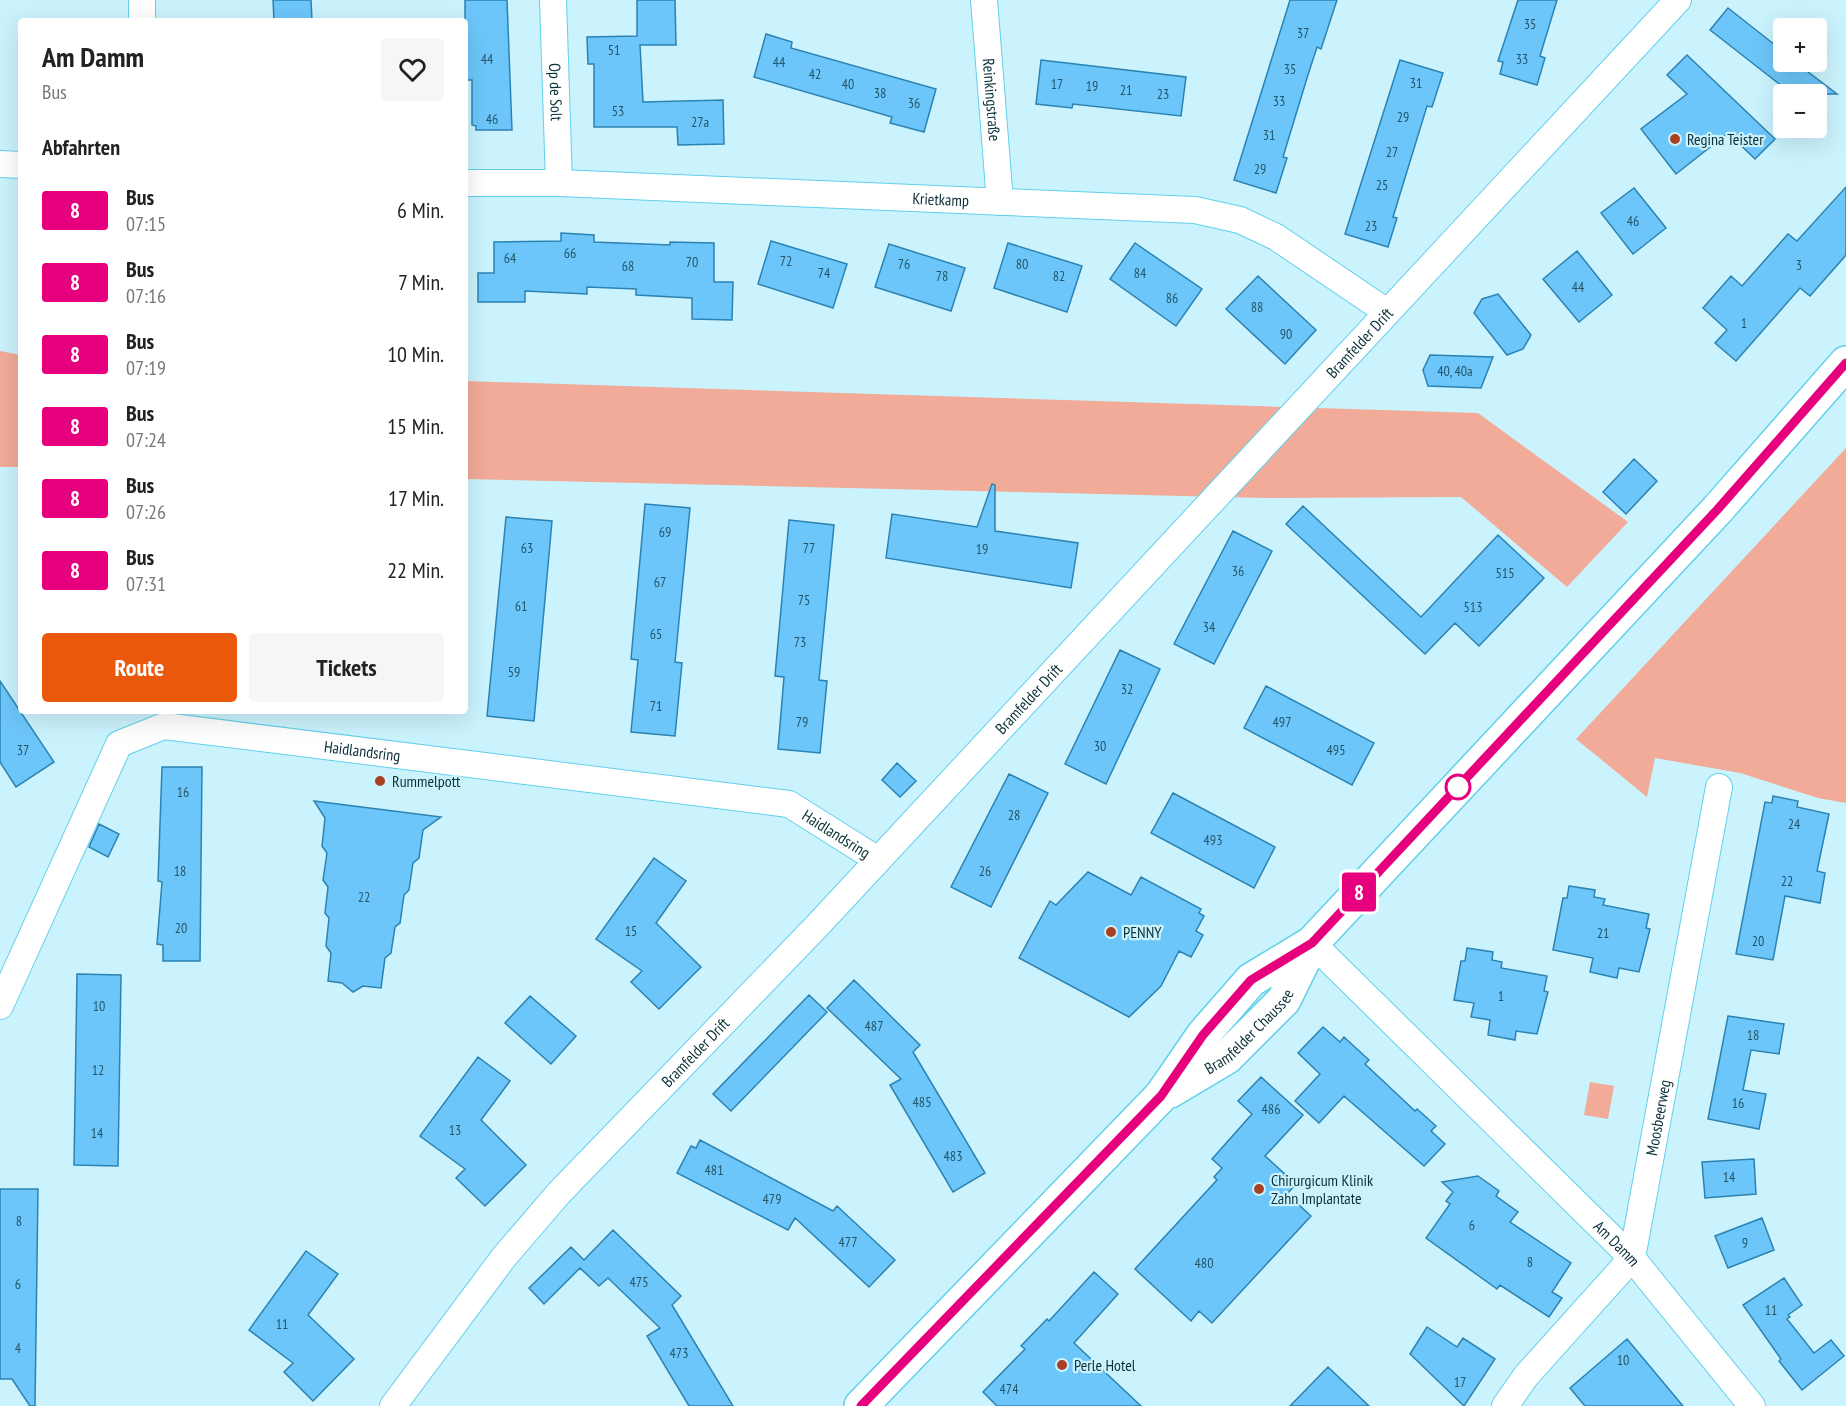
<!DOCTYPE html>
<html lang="de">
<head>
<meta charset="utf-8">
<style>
	:root { --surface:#fff; --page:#f6f6f6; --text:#222; --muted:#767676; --accent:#ea580c }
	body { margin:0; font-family:"PT Sans Narrow",sans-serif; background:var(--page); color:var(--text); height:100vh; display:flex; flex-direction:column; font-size:22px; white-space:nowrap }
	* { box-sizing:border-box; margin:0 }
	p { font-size:20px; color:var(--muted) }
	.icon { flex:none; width:33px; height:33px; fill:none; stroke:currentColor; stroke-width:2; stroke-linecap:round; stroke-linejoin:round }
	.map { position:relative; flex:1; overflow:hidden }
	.sheet { position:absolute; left:18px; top:18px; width:450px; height:696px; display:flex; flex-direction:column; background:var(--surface); border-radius:6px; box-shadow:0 6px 24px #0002 }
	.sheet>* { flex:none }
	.badge { padding:0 12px; border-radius:4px; font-size:21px; line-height:39px }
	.buttons { position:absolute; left:1773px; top:18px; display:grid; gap:12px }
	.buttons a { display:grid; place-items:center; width:54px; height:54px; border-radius:6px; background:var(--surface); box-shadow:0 6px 24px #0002; font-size:30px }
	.map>.badge { position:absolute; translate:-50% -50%; box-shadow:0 0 0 3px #fff }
	h2 { padding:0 24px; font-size:22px; line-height:54px }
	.round { display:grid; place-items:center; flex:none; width:63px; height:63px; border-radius:6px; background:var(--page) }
	.summary { display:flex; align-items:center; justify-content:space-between; height:102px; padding:0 24px }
	h1 { font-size:28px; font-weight:700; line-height:45px }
	.cta { display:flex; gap:12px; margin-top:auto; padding:12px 24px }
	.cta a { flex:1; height:69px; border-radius:6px; background:var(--accent); color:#fff; font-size:24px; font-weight:700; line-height:69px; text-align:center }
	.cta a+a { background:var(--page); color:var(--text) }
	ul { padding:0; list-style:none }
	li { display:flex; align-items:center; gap:18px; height:72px; padding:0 24px }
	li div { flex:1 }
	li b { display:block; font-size:22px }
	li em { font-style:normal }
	li .badge { min-width:66px; font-weight:700; text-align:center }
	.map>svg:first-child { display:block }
	.green { fill:#f1ab98 }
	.building { fill:#6dc6fa; stroke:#2c83b1; stroke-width:1.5 }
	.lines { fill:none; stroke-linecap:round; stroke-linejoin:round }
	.minor-casing { stroke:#62d0eb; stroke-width:28 }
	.primary-casing { stroke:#62d0eb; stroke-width:36 }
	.minor { stroke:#fff; stroke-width:26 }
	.primary { stroke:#fff; stroke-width:33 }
	.line-casing { stroke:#fff; stroke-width:14 }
	.line { stroke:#e6007e; stroke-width:9 }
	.poi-dot { fill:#a94023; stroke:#cbf3fd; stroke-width:2 }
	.stop-dot { fill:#fff; stroke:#e6007e; stroke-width:3 }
	.labels { text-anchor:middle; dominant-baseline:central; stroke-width:4.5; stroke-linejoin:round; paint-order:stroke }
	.number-label { font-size:14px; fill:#245668 }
	.street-label { font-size:16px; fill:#0b3038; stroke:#cbf3fd }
	.poi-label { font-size:16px; fill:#0b3038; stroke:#cbf3fd; text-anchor:start }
</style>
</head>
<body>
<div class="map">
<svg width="1846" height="1406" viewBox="0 0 1846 1406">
	<rect width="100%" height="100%" fill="#cbf3fd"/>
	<path class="green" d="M0,351L21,355V467H0Z
		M465,381L1478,413L1628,522L1567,587L1461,497L1266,498L465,479Z
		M1846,448V803L1818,798L1740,773L1655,758L1647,797L1576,739Z
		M1590,1082L1614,1086L1608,1119L1584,1115Z"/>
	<path class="building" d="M273,0H311L312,21H274Z
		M465,0H507L512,130H476V126L472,125V80H465Z
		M637,0H675L676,45H640L643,102L723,100L724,144L678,145L677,127H594V64H588L587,37L637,36Z
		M1290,0H1337L1321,49L1317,47L1307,78L1283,157L1287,158L1276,193L1234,180Z
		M1518,0H1557L1540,56L1545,58L1537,85L1500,74L1503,62L1498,61Z
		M1728,8L1784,52V62H1795L1837,94H1792L1710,30Z
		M766,34L792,42L791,48L936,89L924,132L890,123L892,117L754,77Z
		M1687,55L1775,139L1755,159L1728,133L1676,174L1641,129L1687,94L1667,75Z
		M1041,60L1186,77L1181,116L1073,104L1072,108L1036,104Z
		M1400,60L1443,73L1432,107L1427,106L1393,217L1397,218L1388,247L1345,234Z
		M1846,187V255L1810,296L1800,288L1736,361L1715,343L1727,330L1703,308L1731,276L1742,286L1788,234L1797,241Z
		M1634,188L1666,228L1633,254L1601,213Z
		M561,233L594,235V242L670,245V242L714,243V282H733L732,320L692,319V298L636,295V289L587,287V294L525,291V302H478V273H494V242L561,241Z
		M771,241L847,264L833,308L758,284Z
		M1008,243L1082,266L1067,312L994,288Z
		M1135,243L1202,289L1176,326L1110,279Z
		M889,244L965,268L951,311L875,287Z
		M1577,251L1612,295L1579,322L1543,279Z
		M1258,276L1316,330L1285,364L1226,309Z
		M1498,294L1531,335L1523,349L1507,355L1474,313L1482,299Z
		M1430,355L1493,357L1481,388L1428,386L1423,370Z
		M1634,459L1657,481L1626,514L1603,492Z
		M992,484L995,485V531L1078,543L1071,588L886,558L892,514L977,527Z
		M645,504L690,508L675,662L682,663L675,736L631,732L638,660L631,659Z
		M1303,506L1421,617L1498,535L1544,578L1479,646L1455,623L1425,654L1286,524Z
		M506,517L552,521L534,721L487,716Z
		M789,520L834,525L819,680L827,681L820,753L778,749L784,677L775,676Z
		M1233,531L1272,551L1214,664L1174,644Z
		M1120,650L1160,669L1106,784L1065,764Z
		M0,681L54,762L16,787L0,762Z
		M1266,686L1374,743L1352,785L1244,728Z
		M897,763L916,781L900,797L882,780Z
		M162,767H202L200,961H163V945L157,944L162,882L158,881Z
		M1009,774L1048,793L991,907L951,887Z
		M1173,793L1275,847L1254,888L1151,833Z
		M1773,796L1798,801L1797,807L1829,814L1817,871L1825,873L1820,903L1785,896L1773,960L1736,954L1765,802L1772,803Z
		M314,801L441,817L423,830L419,858L413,863L409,890L404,895L400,923L395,927L391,953L385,958L381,988L363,986L353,992L342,983L328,981L331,953L326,946L329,918L325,913L328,887L323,880L327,853L322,846L325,818Z
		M99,824L119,834L108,857L89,847Z
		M654,858L686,881L656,923L701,967L659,1009L631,982L642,971L596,939Z
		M1088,872L1131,895L1141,877L1201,909L1199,913L1204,916L1196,931L1203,935L1191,957L1179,951L1161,986L1129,1017L1019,958L1050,901L1056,905Z
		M1569,886L1595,890L1594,897L1605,899L1603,905L1649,914L1646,928L1650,929L1639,972L1619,968L1617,978L1590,972L1593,958L1553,950L1563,898H1567Z
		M1467,948L1493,952L1492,960L1502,962L1501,968L1547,976L1544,991L1548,992L1537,1034L1516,1031L1515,1040L1488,1035L1490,1020L1471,1017L1474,1003L1454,1000L1461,961H1465Z
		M77,974L121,975L118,1166L74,1165Z
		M854,980L920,1045L913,1052L985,1173L953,1192L890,1085L901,1079L827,1008Z
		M809,995L827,1012L731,1111L713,1094Z
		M530,996L576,1036L551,1064L505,1023Z
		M1728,1016L1784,1024L1779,1054L1751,1050L1743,1090L1766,1094L1759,1129L1708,1119Z
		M1323,1027L1340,1042L1344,1037L1369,1060L1365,1064L1415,1111L1417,1109L1436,1126L1431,1131L1445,1144L1424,1166L1344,1096L1319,1123L1295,1101L1320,1074L1298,1053Z
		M478,1057L510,1081L481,1120L526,1165L485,1206L456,1178L465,1169L420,1136Z
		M1261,1077L1303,1115L1265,1156L1296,1184L1287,1194L1311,1216L1212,1323L1199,1311L1191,1321L1135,1269L1217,1180L1214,1177L1222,1168L1212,1159L1252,1114L1238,1101Z
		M700,1140L833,1211L837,1206L895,1260L869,1287L795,1218L788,1230L677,1173L691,1146L696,1148Z
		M1754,1159L1756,1194L1705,1198L1702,1162Z
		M1478,1176L1499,1191L1496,1196L1518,1212L1510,1222L1571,1263L1552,1292L1562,1298L1549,1317L1500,1285L1497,1289L1426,1238L1450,1204L1446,1201L1453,1192L1442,1182Z
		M0,1189H38L35,1406H30L12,1379H0Z
		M1762,1218L1774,1250L1728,1268L1715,1236Z
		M613,1230L681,1296L672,1305L733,1406H689L647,1336L660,1328L608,1278L599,1286L580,1268L544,1304L529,1288L571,1247L584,1260Z
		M306,1251L338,1274L308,1315L354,1359L313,1401L284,1372L293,1363L249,1330Z
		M1094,1272L1118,1294L1074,1343L1141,1406H997L983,1392L1025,1349L1021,1346L1047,1319L1049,1321Z
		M1784,1278L1802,1305L1788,1315L1790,1317L1787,1319L1814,1353L1831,1340L1844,1356L1802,1390L1779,1361L1781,1359L1743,1305Z
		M1427,1327L1457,1347L1463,1338L1495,1359L1464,1406L1410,1354Z
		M1627,1339L1683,1406H1585L1570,1388Z
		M1328,1367L1369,1406H1290Z"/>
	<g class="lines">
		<g class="minor-casing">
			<g id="minor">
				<path d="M142,0V21"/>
				<path id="s1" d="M553,0L559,183"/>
				<path id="s2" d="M984,0L1000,202"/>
				<path d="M0,164L21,165"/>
				<path id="s3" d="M465,183H559L1195,210L1240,220L1276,237L1387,312"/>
				<path id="s4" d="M1312,943L1632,1258L1752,1406"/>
				<path id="s5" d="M0,1006L119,744L164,726L789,804L878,860"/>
				<path id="s6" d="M393,1406L504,1257L559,1193L816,927L1678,0"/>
				<path id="s7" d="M1505,1406L1526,1376L1632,1258L1719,787"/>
			</g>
		</g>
		<g class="primary-casing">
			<g id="primary">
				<path id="s8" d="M1170,1091L1227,1057L1284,1000L1312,943"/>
				<path d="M861,1406L1161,1096L1203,1035L1251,980L1312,943L1717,510L1846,363"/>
			</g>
		</g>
		<use href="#minor" class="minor"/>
		<use href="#primary" class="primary"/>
	</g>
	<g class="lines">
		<g class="line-casing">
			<path id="line" d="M861,1406L1161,1096L1203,1035L1251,980L1312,943L1717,510L1846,363"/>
		</g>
		<use href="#line" class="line"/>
	</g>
	<g class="poi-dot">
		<circle cx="1675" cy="139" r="6"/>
		<circle cx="380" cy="781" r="6"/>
		<circle cx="1111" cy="932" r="6"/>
		<circle cx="1259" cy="1189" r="6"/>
		<circle cx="1062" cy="1365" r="6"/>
	</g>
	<circle class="stop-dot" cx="1458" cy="787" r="12"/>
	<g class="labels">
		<g class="number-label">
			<text x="1530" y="24">35</text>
			<text x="1303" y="33">37</text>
			<text x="614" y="50">51</text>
			<text x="487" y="59">44</text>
			<text x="1522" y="59">33</text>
			<text x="779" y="62">44</text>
			<text x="1290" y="69">35</text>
			<text x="815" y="74">42</text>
			<text x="1416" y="83">31</text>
			<text x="848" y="84">40</text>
			<text x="1057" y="84">17</text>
			<text x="1092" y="86">19</text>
			<text x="1126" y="90">21</text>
			<text x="880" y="93">38</text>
			<text x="1163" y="94">23</text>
			<text x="1279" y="101">33</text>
			<text x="914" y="103">36</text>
			<text x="618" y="111">53</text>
			<text x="1403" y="117">29</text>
			<text x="492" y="119">46</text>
			<text x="700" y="122">27a</text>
			<text x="1269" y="135">31</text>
			<text x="1392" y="152">27</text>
			<text x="1260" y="169">29</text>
			<text x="1382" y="185">25</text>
			<text x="1633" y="221">46</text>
			<text x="1371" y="226">23</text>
			<text x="570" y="253">66</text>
			<text x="510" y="258">64</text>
			<text x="786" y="261">72</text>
			<text x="692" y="262">70</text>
			<text x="904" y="264">76</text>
			<text x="1022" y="264">80</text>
			<text x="1799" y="265">3</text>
			<text x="628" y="266">68</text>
			<text x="824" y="273">74</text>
			<text x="1140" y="273">84</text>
			<text x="942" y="276">78</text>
			<text x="1059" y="276">82</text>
			<text x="1578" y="287">44</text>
			<text x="1172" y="298">86</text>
			<text x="1257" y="307">88</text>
			<text x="1744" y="323">1</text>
			<text x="1286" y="334">90</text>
			<text x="1455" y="371">40, 40a</text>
			<text x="665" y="532">69</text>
			<text x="527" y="548">63</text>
			<text x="809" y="548">77</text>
			<text x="982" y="549">19</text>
			<text x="1238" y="571">36</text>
			<text x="1505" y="573">515</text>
			<text x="660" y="582">67</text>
			<text x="804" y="600">75</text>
			<text x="521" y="606">61</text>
			<text x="1473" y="607">513</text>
			<text x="1209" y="627">34</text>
			<text x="656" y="634">65</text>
			<text x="800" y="642">73</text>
			<text x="514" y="672">59</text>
			<text x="1127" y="689">32</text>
			<text x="656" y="706">71</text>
			<text x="802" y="722">79</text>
			<text x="1282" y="722">497</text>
			<text x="1100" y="746">30</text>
			<text x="23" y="750">37</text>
			<text x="1336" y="750">495</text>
			<text x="183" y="792">16</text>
			<text x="1014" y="815">28</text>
			<text x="1794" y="824">24</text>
			<text x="1213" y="840">493</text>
			<text x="180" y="871">18</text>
			<text x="985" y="871">26</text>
			<text x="1787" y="881">22</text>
			<text x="364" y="897">22</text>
			<text x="181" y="928">20</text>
			<text x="631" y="931">15</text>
			<text x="1603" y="933">21</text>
			<text x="1758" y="941">20</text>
			<text x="1501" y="996">1</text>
			<text x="99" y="1006">10</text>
			<text x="874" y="1026">487</text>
			<text x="1753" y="1035">18</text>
			<text x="98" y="1070">12</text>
			<text x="922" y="1102">485</text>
			<text x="1738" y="1103">16</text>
			<text x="1271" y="1109">486</text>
			<text x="455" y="1130">13</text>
			<text x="97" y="1133">14</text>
			<text x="953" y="1156">483</text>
			<text x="714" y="1170">481</text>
			<text x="1729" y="1177">14</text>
			<text x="772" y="1199">479</text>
			<text x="19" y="1221">8</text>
			<text x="1472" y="1225">6</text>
			<text x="848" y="1242">477</text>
			<text x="1745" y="1243">9</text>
			<text x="1530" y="1262">8</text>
			<text x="1204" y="1263">480</text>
			<text x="639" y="1282">475</text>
			<text x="18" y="1284">6</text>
			<text x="1771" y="1310">11</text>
			<text x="282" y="1324">11</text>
			<text x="18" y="1348">4</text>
			<text x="679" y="1353">473</text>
			<text x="1623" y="1360">10</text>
			<text x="1460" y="1382">17</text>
			<text x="1009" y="1389">474</text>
		</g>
		<g class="street-label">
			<text stroke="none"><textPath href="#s1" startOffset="92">Op de Solt</textPath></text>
			<text stroke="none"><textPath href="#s2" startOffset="100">Reinkingstraße</textPath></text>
			<text stroke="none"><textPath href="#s3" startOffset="476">Krietkamp</textPath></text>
			<text stroke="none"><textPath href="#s6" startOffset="1438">Bramfelder Drift</textPath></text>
			<text stroke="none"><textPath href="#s6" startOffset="952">Bramfelder Drift</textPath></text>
			<text stroke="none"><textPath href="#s5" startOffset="536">Haidlandsring</textPath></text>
			<text stroke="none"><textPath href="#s5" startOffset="1022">Haidlandsring</textPath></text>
			<text stroke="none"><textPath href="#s8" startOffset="100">Bramfelder Chaussee</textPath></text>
			<text stroke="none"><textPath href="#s6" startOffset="466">Bramfelder Drift</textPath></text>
			<text stroke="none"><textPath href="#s7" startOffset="338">Moosbeerweg</textPath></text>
			<text stroke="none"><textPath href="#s4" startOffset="428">Am Damm</textPath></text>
		</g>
		<g class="poi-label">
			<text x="1687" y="139">Regina Teister</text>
			<text x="392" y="781">Rummelpott</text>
			<text x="1123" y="932">PENNY</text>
			<text x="1271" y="1180">Chirurgicum Klinik<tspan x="1271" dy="18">Zahn Implantate</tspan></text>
			<text x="1074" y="1365">Perle Hotel</text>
		</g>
	</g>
</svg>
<div class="buttons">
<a>+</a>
<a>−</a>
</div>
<b class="badge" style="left:1359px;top:892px;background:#e6007e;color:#fff">8</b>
<section class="sheet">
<div class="summary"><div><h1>Am Damm</h1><p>Bus</p></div><a class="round"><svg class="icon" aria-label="heart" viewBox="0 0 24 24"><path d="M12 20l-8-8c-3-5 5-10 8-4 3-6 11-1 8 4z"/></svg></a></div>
<h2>Abfahrten</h2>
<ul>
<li><span class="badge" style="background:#e6007e;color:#fff">8</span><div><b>Bus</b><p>07:15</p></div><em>6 Min.</em></li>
<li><span class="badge" style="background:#e6007e;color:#fff">8</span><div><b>Bus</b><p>07:16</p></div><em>7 Min.</em></li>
<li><span class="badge" style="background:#e6007e;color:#fff">8</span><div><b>Bus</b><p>07:19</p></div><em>10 Min.</em></li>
<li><span class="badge" style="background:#e6007e;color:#fff">8</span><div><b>Bus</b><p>07:24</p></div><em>15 Min.</em></li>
<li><span class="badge" style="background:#e6007e;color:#fff">8</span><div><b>Bus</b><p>07:26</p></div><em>17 Min.</em></li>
<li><span class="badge" style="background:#e6007e;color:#fff">8</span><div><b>Bus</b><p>07:31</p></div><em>22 Min.</em></li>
</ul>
<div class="cta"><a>Route</a><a>Tickets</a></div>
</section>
</div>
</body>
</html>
